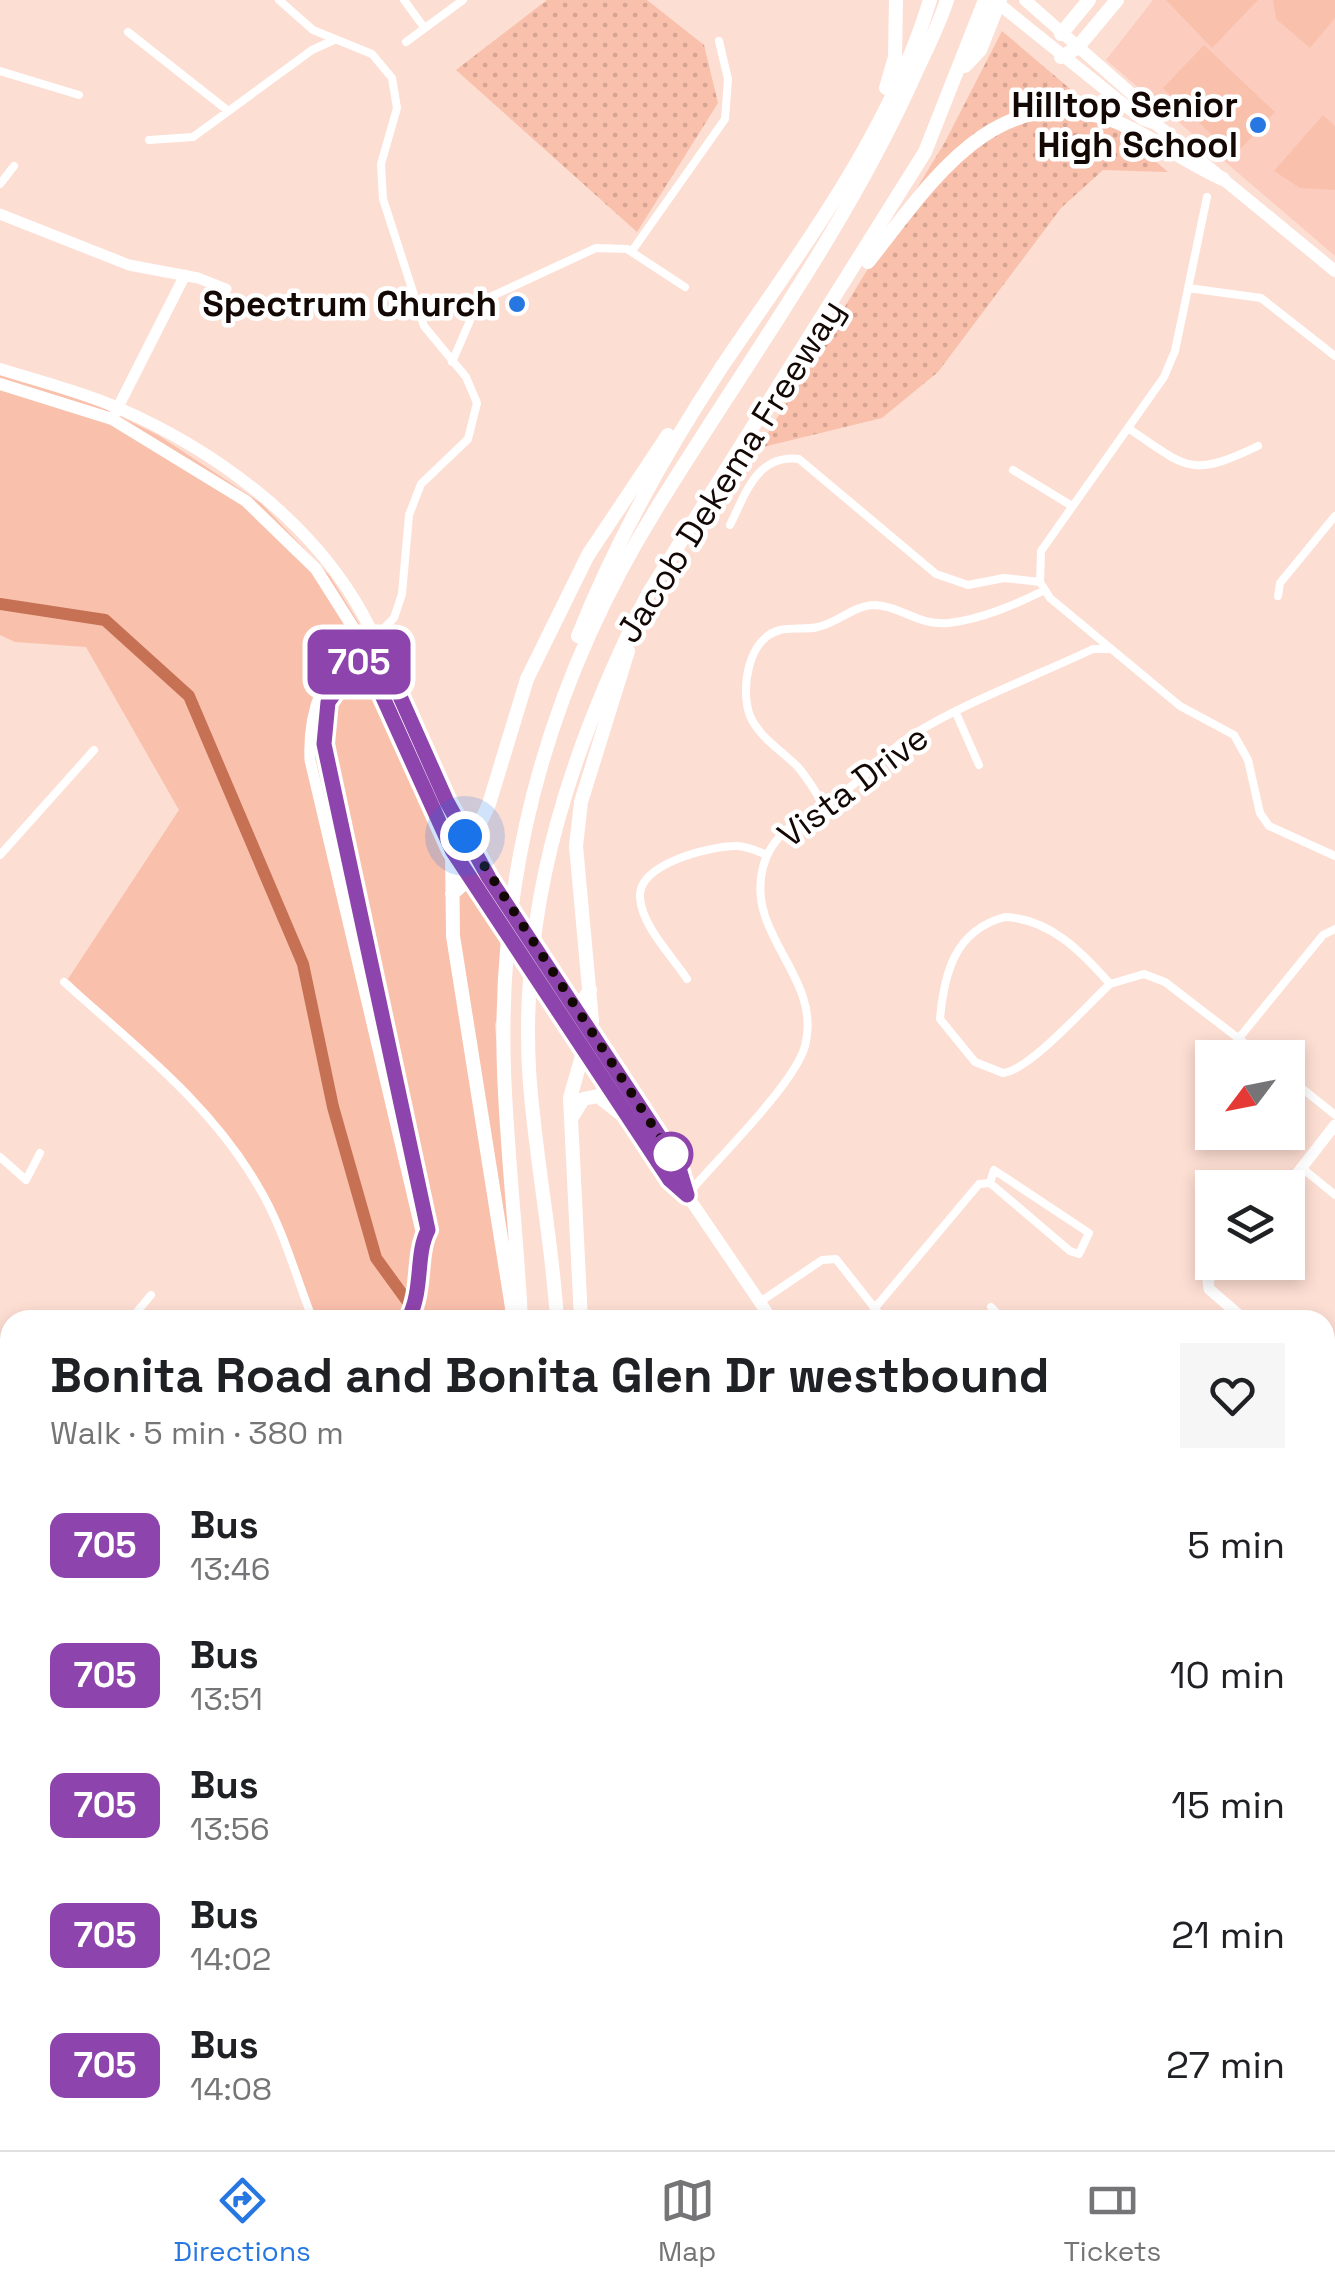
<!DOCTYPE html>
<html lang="en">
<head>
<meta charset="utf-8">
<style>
	:root { --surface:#fff; --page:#f6f6f6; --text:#202124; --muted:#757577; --line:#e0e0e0; --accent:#2677e2 }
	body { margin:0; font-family:"Space Grotesk",sans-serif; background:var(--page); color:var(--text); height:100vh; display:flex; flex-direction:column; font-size:38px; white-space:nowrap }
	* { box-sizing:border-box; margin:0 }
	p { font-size:32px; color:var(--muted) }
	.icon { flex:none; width:55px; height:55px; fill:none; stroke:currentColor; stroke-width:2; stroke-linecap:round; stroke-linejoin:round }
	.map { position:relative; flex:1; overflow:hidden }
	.drawer { position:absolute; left:0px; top:1310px; width:1335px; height:840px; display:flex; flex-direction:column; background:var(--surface); border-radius:30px 30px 0 0; box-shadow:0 5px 15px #0003 }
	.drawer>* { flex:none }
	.badge { padding:0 20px; border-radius:15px; font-size:35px; line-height:65px }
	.needle { width:65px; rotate:238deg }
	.tools { position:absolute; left:1195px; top:1040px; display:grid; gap:20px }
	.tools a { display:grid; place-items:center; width:110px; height:110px; border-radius:0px; background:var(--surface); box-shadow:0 5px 15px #0003; font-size:50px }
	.you { position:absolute; width:50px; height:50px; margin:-25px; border:8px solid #fff; border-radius:50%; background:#1a73e8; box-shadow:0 0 0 15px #1a73e833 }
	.map>.badge { position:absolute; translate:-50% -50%; box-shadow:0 0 0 5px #fff }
	.round { display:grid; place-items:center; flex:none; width:105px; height:105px; border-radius:0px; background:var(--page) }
	.overview { display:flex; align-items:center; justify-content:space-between; height:170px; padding:0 50px }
	h1 { font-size:48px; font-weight:700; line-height:75px }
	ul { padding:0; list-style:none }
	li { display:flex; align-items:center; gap:30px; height:130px; padding:0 50px }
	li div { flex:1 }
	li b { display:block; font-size:38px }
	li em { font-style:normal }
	li .badge { min-width:110px; font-weight:700; text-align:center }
	.dock { display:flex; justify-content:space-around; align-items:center; height:140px; border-top:2px solid var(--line); background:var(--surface); font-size:28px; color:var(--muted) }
	.dock a { display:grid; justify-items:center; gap:5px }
	.dock .selected { color:var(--accent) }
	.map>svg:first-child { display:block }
	.built { fill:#fccdbe }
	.grass { fill:url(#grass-dots) }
	.park { fill:#f9c0ac }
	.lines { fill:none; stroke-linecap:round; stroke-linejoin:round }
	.river { stroke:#c67154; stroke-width:12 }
	.street { stroke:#fff; stroke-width:8 }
	.secondary { stroke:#fff; stroke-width:11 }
	.primary { stroke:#fff; stroke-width:12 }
	.highway { stroke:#fff; stroke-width:14 }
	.line-casing { stroke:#fff; stroke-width:22 }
	.line { stroke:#8e44ad; stroke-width:15 }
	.walk { stroke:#140805; stroke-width:10; stroke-dasharray:0 18 }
	.poi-dot { fill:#2677e2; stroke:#fff; stroke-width:4 }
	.stop-dot { fill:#fff; stroke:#8e44ad; stroke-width:5 }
	.labels { text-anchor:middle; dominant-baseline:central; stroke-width:9; stroke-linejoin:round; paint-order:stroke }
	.poi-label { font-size:35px; font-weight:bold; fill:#140805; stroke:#fff; text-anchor:end }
	.street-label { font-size:35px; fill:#140805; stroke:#fff }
</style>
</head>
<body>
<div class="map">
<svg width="1335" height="2150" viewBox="0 0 1335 2150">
	<defs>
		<pattern id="grass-dots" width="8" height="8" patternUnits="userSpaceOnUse" patternTransform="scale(2.5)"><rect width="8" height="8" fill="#f9c0ac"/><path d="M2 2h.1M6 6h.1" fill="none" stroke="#d5a492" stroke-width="1.8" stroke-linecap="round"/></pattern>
	</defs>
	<rect width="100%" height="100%" fill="#fdded3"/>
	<path class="built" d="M1153,0H1335V256L1106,60Z
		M10,1582V2140H31L28,2150H0V1587Z"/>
	<path class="grass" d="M547,0H647L704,45L718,103L637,232L456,70Z
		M1002,31L1168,172L1103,170L1061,208L938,372L882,418L759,448L945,142Z"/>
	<path class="park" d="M1166,0H1258L1212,48Z
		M1273,0H1335V18L1310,48L1276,19Z
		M1204,45L1275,112L1234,156L1163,88Z
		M1323,115L1335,126V190L1300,188L1274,171Z
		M0,374L91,402L158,435L261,503L330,576L369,640L449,817L503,912L504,993L495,1025L519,1320H313L282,1237L234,1145L68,979L179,810L86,647L15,642L0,635Z
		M50,2140H400L396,2150H47Z"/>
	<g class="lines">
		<path class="river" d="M0,604L105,620L189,696L303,964L333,1107L376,1258L421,1320
			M146,2150L149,2140"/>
		<path class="street" d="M279,0L313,30L372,54L392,78L397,108L381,164L383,199L424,326L466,377L477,403L468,439L421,484L409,515L402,594L394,618L374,638
			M404,0L423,26
			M128,32L227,110
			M406,42L463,0
			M0,71L79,95
			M149,140L193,137L312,50L334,40
			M0,184L14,166
			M632,251L725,119L728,79L719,41
			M1188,288L1261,298L1335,356
			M452,362L472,316L488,298L596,248L627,249L685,287
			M1128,428C1188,469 1191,478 1258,446
			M1013,470L1072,506
			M730,525C746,493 757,454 799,459L936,574L968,585L1004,578L1040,582L1050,598L1180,706L1234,735L1248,760L1260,813L1269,826L1335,856
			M1040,582L1041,551L1164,377L1175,351L1207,197
			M1278,596L1280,583L1335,516
			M956,713L979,765
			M823,804C815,791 807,777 797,766C781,750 759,737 750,716C740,689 748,638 780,630C792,627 806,630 818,627C838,623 854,605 875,605C901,606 918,626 949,623C982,619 1014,605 1043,591
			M0,855L94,750
			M1005,917C1050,919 1082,952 1110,984C1086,1006 1030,1070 1003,1073L975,1062L940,1019C944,973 955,930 1005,917Z
			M687,979C672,956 641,925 640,897C638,864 709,846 737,846C747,846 757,851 767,855
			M64,982C134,1045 210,1103 258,1186C283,1227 295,1275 313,1320
			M1110,984L1144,974L1165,982L1264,1058
			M1239,1038L1323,935L1335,929
			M1288,1077L1335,1115
			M0,1157L26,1180L40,1153
			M1302,1168L1335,1195
			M687,1195C716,1160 794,1085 805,1046C823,977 745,936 763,867C773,827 813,813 844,792C868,774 888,750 914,734C970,700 1034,677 1093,649H1110
			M760,1302L822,1260L836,1259L884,1320
			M991,1307L1003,1320
			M874,1309L979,1184L990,1183L1070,1251L1079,1254L1089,1233L994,1170L990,1183
			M130,1320L151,1295
			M0,1374L10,1369
			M0,1525L10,1522
			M1325,1529L1335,1538
			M1325,1671L1335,1679
			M1325,2085L1335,2074
			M875,2140L887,2150
			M693,2150L701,2140
			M820,2150L828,2140
			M1262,2150L1272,2140"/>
		<path class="secondary" d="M0,214L129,265L198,278L226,289
			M114,415L185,275
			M374,638L328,701L324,744L428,1230C415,1255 424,1288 408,1320
			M366,642C322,666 308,713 310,760L423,1240
			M1286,1188L1335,1125
			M1222,1262L1208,1280L1209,1289L1245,1320
			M1325,1386L1335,1394
			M0,1418L10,1426
			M1325,1814L1335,1802
			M1073,2140L1075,2150
			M48,2150L51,2140"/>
		<path class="primary" d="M994,0L1142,119L1156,124L1335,271
			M1025,0L1151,111L1156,124
			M0,369C38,381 79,391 116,407C213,449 310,519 362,613C402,686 427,767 467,840C530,953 608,1057 678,1165L687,1195L772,1320
			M0,384L112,419L246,501L316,569L354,629L455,855
			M466,872L645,1143L671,1181L685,1193
			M1325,1951L1335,1959"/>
		<path class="highway" d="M1061,34L1089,0
			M1061,57L1077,48L1117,0
			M965,66L980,50L1000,0
			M886,88L895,57L896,0
			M868,262C930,184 995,77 1114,121C1152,136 1185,162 1223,179
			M578,636C616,541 665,453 721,368C799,252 889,136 930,0
			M452,850L453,936L513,1314
			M461,865L465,836L480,823L489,804L527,679L588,555L668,435
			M452,894L469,879L483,878L495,888
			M554,1007L576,1010L590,990
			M572,1117L583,1099L598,1096L630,1121
			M521,1320C517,1237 507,1154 504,1071C497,869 549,683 655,511C742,369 842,234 911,83C923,56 938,28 947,0
			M557,1320C552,1236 534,1153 529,1069C520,899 573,743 648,594L925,152L985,0
			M581,1320L570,1098L592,1021L576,846L581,802L628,651
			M361,2150L366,2140
			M390,2150L394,2140
			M426,2150L430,2140
			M440,2150L443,2140"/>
	</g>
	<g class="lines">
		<g class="line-casing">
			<path id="line" d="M376,682L452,850L670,1180L687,1195L678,1165L489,878L447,802L374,638L328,702L324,744L428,1230C415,1255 424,1288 408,1320"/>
		</g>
		<use href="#line" class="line"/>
		<path class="walk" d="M465,836L678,1165L671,1154"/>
	</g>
	<g class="poi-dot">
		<circle cx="1258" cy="125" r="10"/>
		<circle cx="517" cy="304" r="10"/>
	</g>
	<circle class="stop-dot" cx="671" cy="1154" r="20"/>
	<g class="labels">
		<g class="poi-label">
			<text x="1238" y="105">Hilltop Senior<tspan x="1238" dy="40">High School</tspan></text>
			<text x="497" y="304">Spectrum Church</text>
		</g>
		<g class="street-label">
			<text transform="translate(730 471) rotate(-58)">Jacob Dekema Freeway</text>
			<text transform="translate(853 786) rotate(-37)">Vista Drive</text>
		</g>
	</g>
</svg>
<div class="tools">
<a><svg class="needle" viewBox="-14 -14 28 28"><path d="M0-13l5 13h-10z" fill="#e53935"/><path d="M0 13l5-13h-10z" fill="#757577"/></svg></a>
<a><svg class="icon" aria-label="layers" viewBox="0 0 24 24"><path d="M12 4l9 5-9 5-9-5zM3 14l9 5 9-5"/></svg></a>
</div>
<div class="you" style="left:465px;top:836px"></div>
<b class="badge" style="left:359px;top:662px;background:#8e44ad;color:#fff">705</b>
<section class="drawer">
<div class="overview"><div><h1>Bonita Road and Bonita Glen Dr westbound</h1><p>Walk · 5 min · 380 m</p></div><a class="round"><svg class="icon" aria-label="heart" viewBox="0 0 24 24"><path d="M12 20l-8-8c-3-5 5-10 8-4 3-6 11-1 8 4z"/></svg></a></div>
<ul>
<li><span class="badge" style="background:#8e44ad;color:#fff">705</span><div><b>Bus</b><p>13:46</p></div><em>5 min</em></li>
<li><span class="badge" style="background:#8e44ad;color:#fff">705</span><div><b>Bus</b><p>13:51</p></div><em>10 min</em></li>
<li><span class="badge" style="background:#8e44ad;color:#fff">705</span><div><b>Bus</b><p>13:56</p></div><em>15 min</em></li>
<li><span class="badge" style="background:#8e44ad;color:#fff">705</span><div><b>Bus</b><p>14:02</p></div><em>21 min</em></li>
<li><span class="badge" style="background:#8e44ad;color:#fff">705</span><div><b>Bus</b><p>14:08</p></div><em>27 min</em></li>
</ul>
</section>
</div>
<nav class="dock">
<a class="selected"><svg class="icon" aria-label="directions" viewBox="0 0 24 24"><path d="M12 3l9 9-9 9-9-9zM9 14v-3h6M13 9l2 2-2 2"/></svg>Directions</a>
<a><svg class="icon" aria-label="map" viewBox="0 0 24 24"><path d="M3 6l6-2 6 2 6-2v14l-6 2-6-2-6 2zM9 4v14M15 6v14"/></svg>Map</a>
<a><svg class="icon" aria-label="tickets" viewBox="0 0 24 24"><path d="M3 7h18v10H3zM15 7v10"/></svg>Tickets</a>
</nav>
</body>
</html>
